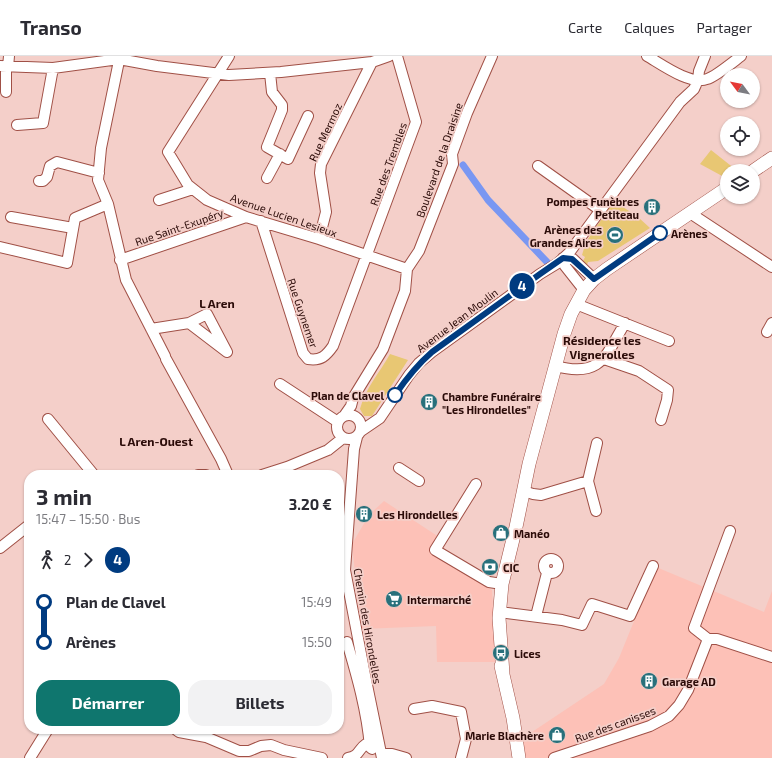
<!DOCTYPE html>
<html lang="fr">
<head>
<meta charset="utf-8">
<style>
	:root { --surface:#fff; --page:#f2f2f3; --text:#2b2b33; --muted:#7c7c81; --line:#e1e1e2; --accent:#0f766e }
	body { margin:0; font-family:"Exo 2",sans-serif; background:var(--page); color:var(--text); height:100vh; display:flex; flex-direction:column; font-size:15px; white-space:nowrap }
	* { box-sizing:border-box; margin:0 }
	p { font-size:13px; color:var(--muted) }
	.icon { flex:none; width:22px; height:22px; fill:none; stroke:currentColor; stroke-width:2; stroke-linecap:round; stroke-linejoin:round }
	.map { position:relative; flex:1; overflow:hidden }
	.sheet { position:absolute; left:24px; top:414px; width:320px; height:264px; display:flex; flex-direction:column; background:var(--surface); border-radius:16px; box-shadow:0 1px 3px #0004 }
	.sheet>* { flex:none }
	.badge { padding:0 8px; border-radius:13px; font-size:14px; line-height:26px }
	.needle { width:26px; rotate:302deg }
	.controls { position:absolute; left:720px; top:12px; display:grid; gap:8px }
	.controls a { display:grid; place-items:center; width:40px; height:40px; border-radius:50%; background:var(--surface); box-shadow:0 1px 3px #0004; font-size:20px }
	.map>.badge { position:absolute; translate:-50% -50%; box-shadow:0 0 0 2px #fff }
	.legs { display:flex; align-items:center; gap:6px; height:44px; padding:0 12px; font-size:13px }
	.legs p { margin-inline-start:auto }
	.headline { display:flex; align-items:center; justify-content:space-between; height:68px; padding:0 12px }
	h1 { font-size:22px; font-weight:700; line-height:30px }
	.cta { display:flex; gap:8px; margin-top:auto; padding:8px 12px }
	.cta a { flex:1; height:46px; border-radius:16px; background:var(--accent); color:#fff; font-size:16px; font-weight:700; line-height:46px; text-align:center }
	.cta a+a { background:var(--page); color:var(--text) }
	ul { padding:0 12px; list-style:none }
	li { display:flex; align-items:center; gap:14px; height:40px; font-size:15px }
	li i { display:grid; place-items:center; width:6px; height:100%; margin:0 5px; background:currentColor }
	li i::after { content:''; width:10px; height:10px; margin:-5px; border:3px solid; border-radius:50%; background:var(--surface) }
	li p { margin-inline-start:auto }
	li:first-child i { background:linear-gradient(#0000 50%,currentColor 0) }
	li:last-child i { background:linear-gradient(currentColor 50%,#0000 0) }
	header { display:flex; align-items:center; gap:24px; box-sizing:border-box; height:56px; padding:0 20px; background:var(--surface); border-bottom:1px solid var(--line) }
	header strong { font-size:19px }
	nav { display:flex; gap:22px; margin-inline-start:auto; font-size:14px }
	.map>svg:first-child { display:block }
	.built { fill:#fdc1b7 }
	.green { fill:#e8c773 }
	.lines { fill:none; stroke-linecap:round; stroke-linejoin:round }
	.canal { stroke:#7997f2; stroke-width:7 }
	.minor-casing { stroke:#a05046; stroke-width:12 }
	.major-casing { stroke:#a05046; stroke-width:14 }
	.minor { stroke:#fff; stroke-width:10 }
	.major { stroke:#fff; stroke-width:13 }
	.line-1-casing { stroke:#fff; stroke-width:9 }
	.line-1 { stroke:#003b80; stroke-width:6 }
	.stop-1-dot { fill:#fff; stroke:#003b80; stroke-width:2 }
	.labels { text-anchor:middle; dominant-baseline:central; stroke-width:3.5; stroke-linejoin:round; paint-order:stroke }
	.street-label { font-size:11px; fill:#2b0b08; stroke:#f4cfc9 }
	.poi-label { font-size:11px; font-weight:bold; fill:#2b0b08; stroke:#f4cfc9; text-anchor:start }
	.stop-label { font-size:11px; font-weight:bold; fill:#2b0b08; stroke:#f4cfc9; text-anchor:start }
	.neighbourhood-label { font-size:12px; font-weight:bold; fill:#2b0b08; stroke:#f4cfc9 }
</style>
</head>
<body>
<header>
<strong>Transo</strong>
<nav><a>Carte</a><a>Calques</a><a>Partager</a></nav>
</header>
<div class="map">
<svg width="772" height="702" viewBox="0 0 772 702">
	<rect width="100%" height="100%" fill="#f4cfc9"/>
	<path class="built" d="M384,445L439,481L431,496L492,534L496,606H437L436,570L361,573L352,488L369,459Z
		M656,511L764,556L772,535V702H525L523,682L604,628L619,602Z"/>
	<path class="green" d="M711,94L735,113L733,115H727V119L724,121L700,108Z
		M614,145L638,161L650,172L598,205L588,206L587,209L582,207L585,201L582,199L586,186Z
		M390,298L408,304L372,360H364L360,353C365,333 380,316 390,298Z"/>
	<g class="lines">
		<path class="canal" d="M463,109L488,144L547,206"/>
		<g class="minor-casing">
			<path id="minor" d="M120,0L101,92L98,124L108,148L126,224L165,300
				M229,0L168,96L188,129L207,144L246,161L319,183L407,213
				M647,0C661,8 691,30 707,23C715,21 733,6 741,0
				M0,10L53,12L119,3L157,10L229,19L281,16L372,6L389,0
				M8,11L9,0
				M270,17L272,36L282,49V54L267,91L288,103L308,60
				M6,36V11
				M17,69L43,67L53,12
				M538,110L600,154
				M267,122L280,98
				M39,125H43L47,121L50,110L57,106L99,117
				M159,144L193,133
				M690,157L772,211
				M11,161L73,172
				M261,165L303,297L308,303C321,305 326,300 333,290L416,66L397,0
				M319,183L326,156L320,117L321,108L372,6
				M0,191L67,207L75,162L108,148
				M563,202L573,203L594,223
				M563,202L565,210L584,234
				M120,204L246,161
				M576,248L669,285
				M151,273L189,267L227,296L207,258L189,267
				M767,276L772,267
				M166,303L221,403L228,419
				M604,303L639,315L668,334L667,344L661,364
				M555,310C601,322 605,301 625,267
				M280,328L338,366
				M337 371a12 12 0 1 1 24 0a12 12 0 1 1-24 0Z
				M344,360L351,350L353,342L383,293L405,235L407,213L419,195L453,108L452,98L467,57L492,0
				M48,363L94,419
				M361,375L380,362L409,319L419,307L432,296L540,218L558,207L569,197L680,46L694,33L698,24L699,15L705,0
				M357,381L354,393L345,514L365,619L382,702
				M399,412L419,425
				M198,419H206
				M262,419L287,411L328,394L343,382
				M588,425L596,455
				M476,428L435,494L489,526L502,528
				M523,435L533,438L541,439L588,425L597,387
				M0,492L29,469
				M544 510a7 7 0 1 1 14 0a7 7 0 1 1-14 0Z
				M499,556L562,564L582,569L592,548L630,560L653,510
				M536,560L547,517
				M708,583L694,572L730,475
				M708,583H717L772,601
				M347,586C357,620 367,655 370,691
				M414,653L432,650L461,656L466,683L461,702
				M175,673L179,676L206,681L239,695H249L261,690L271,689L284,694L322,702
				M382,698H392L406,702
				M30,702L48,673
				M348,702C360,700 358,693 366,688L372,693
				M554,702L650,670L669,660L679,649L688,634L708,583"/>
		</g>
		<g class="major-casing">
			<path id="major" d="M753,115L772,102
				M501,610L513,662L519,702
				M503,618L499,562L502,528L516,471L529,408L564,278L571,258L584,234L594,223L607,213L727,132"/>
		</g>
		<use href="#minor" class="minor"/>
		<use href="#major" class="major"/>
	</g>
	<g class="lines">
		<g class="line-1-casing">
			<path id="line-1" d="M395,339C406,323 417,309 432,296L540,218L563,202L572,203L594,223L660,177"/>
		</g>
		<use href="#line-1" class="line-1"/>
	</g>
	<defs>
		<g id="building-disc" transform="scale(0.9)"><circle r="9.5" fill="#28707b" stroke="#f4cfc9"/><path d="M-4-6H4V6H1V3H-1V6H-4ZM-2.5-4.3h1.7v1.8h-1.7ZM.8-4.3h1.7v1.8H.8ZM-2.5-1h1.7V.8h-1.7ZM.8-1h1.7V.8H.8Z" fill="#fff"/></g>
		<g id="stadium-disc" transform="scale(0.9)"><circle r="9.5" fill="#28707b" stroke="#f4cfc9"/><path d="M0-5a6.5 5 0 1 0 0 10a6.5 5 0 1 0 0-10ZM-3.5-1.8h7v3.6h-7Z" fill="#fff"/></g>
		<g id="shop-disc" transform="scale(0.9)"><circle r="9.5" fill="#28707b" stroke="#f4cfc9"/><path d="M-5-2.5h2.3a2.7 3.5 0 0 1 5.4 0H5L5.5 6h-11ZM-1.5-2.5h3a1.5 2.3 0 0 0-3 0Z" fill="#fff"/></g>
		<g id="bank-disc" transform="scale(0.9)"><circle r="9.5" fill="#28707b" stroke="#f4cfc9"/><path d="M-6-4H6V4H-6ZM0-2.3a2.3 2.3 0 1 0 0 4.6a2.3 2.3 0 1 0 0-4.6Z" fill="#fff"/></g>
		<g id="supermarket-disc" transform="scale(0.9)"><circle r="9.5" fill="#28707b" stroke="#f4cfc9"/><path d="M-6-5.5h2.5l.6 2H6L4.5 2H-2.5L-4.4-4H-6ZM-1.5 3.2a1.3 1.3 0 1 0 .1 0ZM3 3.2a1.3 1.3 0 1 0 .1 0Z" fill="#fff"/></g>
		<g id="bus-disc" transform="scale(0.9)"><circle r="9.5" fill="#28707b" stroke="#f4cfc9"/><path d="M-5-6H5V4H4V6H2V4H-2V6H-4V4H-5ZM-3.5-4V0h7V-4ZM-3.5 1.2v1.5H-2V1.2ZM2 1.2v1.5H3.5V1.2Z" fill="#fff"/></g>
	</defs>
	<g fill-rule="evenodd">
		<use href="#building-disc" x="652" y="151"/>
		<use href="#stadium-disc" x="615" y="179"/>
		<use href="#building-disc" x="429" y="346"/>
		<use href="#building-disc" x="364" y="458"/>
		<use href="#shop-disc" x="501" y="477"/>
		<use href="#bank-disc" x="490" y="511"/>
		<use href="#supermarket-disc" x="394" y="543"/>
		<use href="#bus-disc" x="501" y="597"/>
		<use href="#building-disc" x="649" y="625"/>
		<use href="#shop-disc" x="557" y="679"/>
	</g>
	<g class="stop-1-dot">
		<circle cx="660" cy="177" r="7"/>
		<circle cx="395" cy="339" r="7"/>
	</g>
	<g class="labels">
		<g class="street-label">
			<text transform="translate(325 76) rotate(-65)">Rue Mermoz</text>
			<text transform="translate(439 104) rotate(-71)">Boulevard de la Draisine</text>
			<text transform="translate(388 108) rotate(-70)">Rue des Trembles</text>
			<text transform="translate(284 159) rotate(19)">Avenue Lucien Lesieux</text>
			<text transform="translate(179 171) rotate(-19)">Rue Saint-Exupéry</text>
			<text transform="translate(303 257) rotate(71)">Rue Guynemer</text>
			<text transform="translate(457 264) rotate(-37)">Avenue Jean Moulin</text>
			<text transform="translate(368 570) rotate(80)">Chemin des Hirondelles</text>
			<text transform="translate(615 668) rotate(-20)">Rue des canisses</text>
		</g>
		<g class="poi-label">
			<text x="639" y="145" text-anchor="end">Pompes Funèbres<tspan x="639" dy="13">Petiteau</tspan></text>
			<text x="602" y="173" text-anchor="end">Arènes des<tspan x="602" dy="13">Grandes Aires</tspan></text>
			<text x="442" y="340">Chambre Funéraire<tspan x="442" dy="13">"Les Hirondelles"</tspan></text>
			<text x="377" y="458">Les Hirondelles</text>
			<text x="514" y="477">Manéo</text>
			<text x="503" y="511">CIC</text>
			<text x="407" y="543">Intermarché</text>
			<text x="514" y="597">Lices</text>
			<text x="662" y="625">Garage AD</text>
			<text x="544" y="679" text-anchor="end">Marie Blachère</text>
		</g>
		<g class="stop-label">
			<text x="671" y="177">Arènes</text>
			<text x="384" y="339" text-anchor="end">Plan de Clavel</text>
		</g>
		<g class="neighbourhood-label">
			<text x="217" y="247">L Aren</text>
			<text x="602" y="284">Résidence les<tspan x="602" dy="14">Vignerolles</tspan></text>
			<text x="156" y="385">L Aren-Ouest</text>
		</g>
	</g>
</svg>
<div class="controls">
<a><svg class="needle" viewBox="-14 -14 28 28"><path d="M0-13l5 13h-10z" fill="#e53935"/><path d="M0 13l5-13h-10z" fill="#7c7c81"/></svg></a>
<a><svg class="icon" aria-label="locate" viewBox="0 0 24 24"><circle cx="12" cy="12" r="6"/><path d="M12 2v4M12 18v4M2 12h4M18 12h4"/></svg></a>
<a><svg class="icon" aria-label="layers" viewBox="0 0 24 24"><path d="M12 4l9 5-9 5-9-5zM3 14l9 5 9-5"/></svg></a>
</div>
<b class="badge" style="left:522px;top:230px;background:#003b80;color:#fff">4</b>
<section class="sheet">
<div class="headline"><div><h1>3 min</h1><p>15:47 – 15:50 · Bus</p></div><b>3.20 €</b></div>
<div class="legs"><svg class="icon" aria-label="walk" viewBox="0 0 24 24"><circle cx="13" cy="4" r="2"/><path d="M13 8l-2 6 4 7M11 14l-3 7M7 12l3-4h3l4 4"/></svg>2<svg class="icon" aria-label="forward" viewBox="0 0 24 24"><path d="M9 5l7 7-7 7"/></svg><b class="badge" style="background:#003b80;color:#fff">4</b></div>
<ul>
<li><i style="color:#003b80"></i><b>Plan de Clavel</b><p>15:49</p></li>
<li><i style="color:#003b80"></i><b>Arènes</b><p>15:50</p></li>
</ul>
<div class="cta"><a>Démarrer</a><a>Billets</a></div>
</section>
</div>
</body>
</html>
